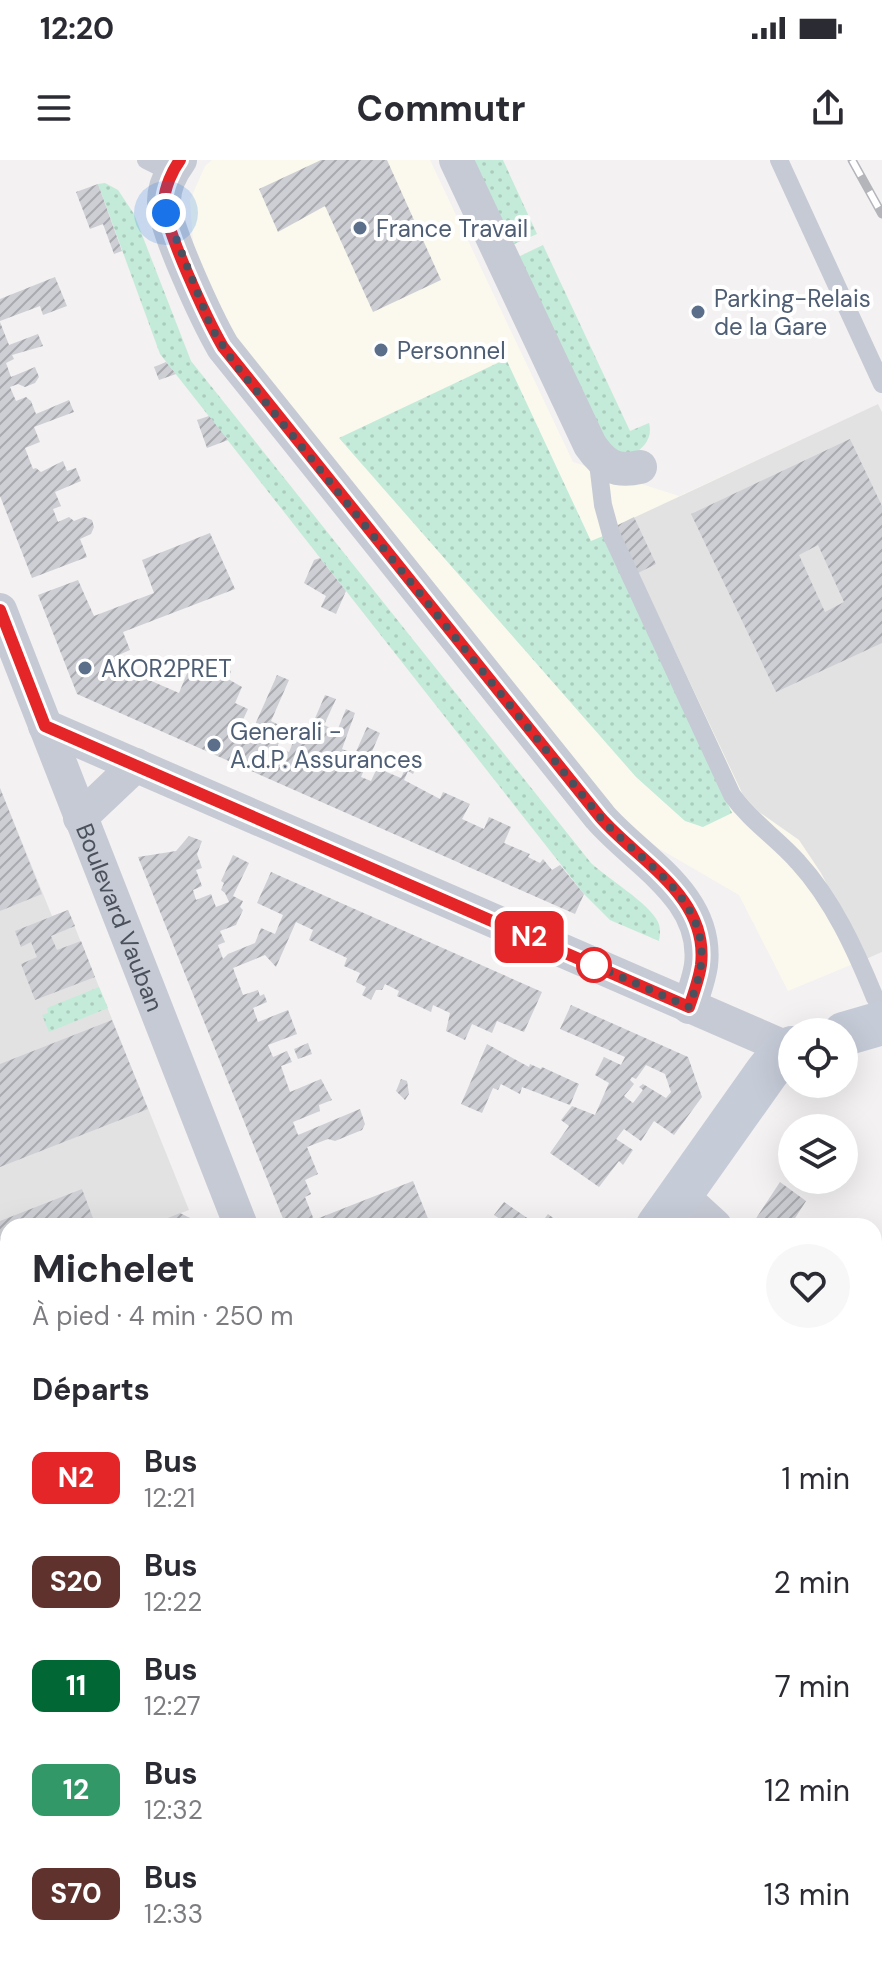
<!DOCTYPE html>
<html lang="fr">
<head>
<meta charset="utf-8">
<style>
	:root { --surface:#fff; --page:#f7f7f7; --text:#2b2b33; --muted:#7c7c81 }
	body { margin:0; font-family:"DM Sans",sans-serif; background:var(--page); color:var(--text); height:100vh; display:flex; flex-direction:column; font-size:30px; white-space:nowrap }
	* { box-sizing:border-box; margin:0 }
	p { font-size:26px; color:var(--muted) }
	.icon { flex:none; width:44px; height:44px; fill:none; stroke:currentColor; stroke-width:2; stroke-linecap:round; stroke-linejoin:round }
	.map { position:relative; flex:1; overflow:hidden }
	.drawer { position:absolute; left:0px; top:1058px; width:882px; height:744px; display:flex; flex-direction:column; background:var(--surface); border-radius:24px 24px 0 0; box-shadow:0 8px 32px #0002 }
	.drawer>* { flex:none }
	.badge { padding:0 16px; border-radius:12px; font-size:28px; line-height:52px }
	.buttons { position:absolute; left:778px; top:858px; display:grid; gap:16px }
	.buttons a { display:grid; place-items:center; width:80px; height:80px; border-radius:50%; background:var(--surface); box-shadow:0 8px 32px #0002; font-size:40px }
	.you { position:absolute; width:40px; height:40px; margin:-20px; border:6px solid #fff; border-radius:50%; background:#1a73e8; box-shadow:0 0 0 12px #1a73e833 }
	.map>.badge { position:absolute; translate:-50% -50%; box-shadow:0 0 0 4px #fff }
	h2 { padding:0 32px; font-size:30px; line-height:72px }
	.round { display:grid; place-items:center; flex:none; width:84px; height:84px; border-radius:42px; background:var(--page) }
	.head { display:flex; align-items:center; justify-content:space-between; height:136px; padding:0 32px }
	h1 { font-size:38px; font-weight:700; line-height:60px }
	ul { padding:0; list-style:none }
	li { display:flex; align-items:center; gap:24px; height:104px; padding:0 32px }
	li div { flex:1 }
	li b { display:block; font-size:30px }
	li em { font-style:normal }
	li .badge { min-width:88px; font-weight:700; text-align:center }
	.status { display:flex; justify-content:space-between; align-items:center; height:56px; padding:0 40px; background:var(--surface); direction:ltr }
	.status svg { height:22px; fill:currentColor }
	header { display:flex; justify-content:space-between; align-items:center; height:104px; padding:0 32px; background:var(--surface); font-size:36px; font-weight:700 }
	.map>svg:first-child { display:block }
	.commercial { fill:#fbf9ed }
	.education { fill:#e3e2e2 }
	.grass { fill:url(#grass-dots) }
	.building { fill:url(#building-hatch); fill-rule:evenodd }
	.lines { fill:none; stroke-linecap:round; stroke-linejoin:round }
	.lane { stroke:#c6cad4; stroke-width:18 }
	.street { stroke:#c6cad4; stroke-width:34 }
	.secondary { stroke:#c5cbd7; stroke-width:44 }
	.rail-casing { stroke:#b3b5ba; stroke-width:9 }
	.rail { stroke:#fff; stroke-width:6; stroke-dasharray:18; stroke-linecap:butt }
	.line-casing { stroke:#fff; stroke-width:18 }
	.line { stroke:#e42629; stroke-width:12 }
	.walk { stroke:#4a515c; stroke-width:8; stroke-dasharray:0 14.4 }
	.service-dot { fill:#5c6f8a; stroke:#fff; stroke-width:3 }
	.stop-dot { fill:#fff; stroke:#e42629; stroke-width:4 }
	.labels { text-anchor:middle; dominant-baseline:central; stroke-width:8; stroke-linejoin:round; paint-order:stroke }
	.service-label { font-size:24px; fill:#4e5e75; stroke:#fff; text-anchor:start }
	.street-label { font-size:24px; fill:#4a515c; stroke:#fff }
</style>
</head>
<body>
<div class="status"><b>12:20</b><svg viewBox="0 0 49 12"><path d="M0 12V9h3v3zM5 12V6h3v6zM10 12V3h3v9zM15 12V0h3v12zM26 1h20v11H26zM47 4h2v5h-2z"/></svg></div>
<header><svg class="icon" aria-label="menu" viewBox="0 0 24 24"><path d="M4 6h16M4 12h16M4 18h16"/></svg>Commutr<svg class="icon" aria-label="share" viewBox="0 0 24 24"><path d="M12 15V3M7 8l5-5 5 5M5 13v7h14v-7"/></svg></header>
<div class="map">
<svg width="882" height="1802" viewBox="0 0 882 1802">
	<defs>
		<pattern id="grass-dots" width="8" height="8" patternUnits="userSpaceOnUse" patternTransform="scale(2)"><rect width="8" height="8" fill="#c4ebd9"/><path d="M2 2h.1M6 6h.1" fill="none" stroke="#aacbbd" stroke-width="1.8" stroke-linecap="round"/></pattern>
		<pattern id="building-hatch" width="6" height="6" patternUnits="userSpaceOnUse" patternTransform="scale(2)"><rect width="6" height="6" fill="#cecfd4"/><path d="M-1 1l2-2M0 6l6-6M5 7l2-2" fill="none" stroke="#a9aaaf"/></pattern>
	</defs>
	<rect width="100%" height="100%" fill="#f3f1f1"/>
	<path class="commercial" d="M212,0H430L573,302L679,336L878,244L882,252V792L788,831L739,735L646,681L621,659L224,166L194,96L190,40L205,6Z"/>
	<path class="education" d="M878,244L882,252V792L866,799L821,713L799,680L759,652L743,635L616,366Z
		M0,628L52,756L68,750L189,1050L147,1066H8V1327L0,1329Z"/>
	<path class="grass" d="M471,0H503L537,74L512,85Z
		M105,23L118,30L134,54L191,201L591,703C607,718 650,744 658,762C661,769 660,774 659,781L610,760L584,734L160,194L98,24Z
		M543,85L630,271L649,263C653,278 644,287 633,295L607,289L516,98Z
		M506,199L591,381L603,376L732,653L703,667L685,661L636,617L339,278Z
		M99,827L108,848L49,872L42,855L48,853L47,848Z"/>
	<path class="building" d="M321,0H387L441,120L373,152L325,46L278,72L259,29Z
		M98,24L122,91L114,94L103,64L90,69L76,32Z
		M55,117L67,146L43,155L40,146L0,161V139Z
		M0,162L9,185L38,174L43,186L12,195L14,199L6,203L11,217L35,207L39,217L35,223L25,227L18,224L10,227L16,241L26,237L31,241L36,254L69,240L74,252L34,267L40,282L25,288L33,309L36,308L41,312L63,301L67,311L76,308L81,321L55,332L61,346L53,349L58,362L69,357L74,361L84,357L92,360L94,367L91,374L80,379L87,397L32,418L0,336Z
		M166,202L176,214L159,220L154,207Z
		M209,256L228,280L207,288L197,260Z
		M850,279L882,346V483L776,532L691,354ZM818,385L844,442L825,452L799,395Z
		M634,357L656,404L638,413L616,366Z
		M210,373L235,429L123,472L130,490L114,497L117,506L179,533L190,506L215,520L222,506L231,511L228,519L242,527L235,543L248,549L242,562L254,567L277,515L289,520L271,561L285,568L277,587L289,592L297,573L307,577L325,535L336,539L324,565L337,571L346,549L355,553L342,589L355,594L367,567L380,573L361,617L371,621L377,608L401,618L408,602L417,606L413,614L408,611L404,620L440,639L443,632L470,644L462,659L484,669L489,657L511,667L504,683L530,694L528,697L540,703L543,699L552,710L560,705L584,734L575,754L77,534L38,435L78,420L94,456L154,433L142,400Z
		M320,398L346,431L336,454L321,447L326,436L304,423L314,400Z
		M0,628L42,734L0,751Z
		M189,676L202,681L197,694L202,708L196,710L202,726L193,730L196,740L211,734L216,747L229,742L225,733L221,730L224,723L221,721L233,695L249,703L233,736L243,741L240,747L243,750L236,765L220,771L225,782L218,785L223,799L228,794L255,783L261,768L275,774L283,755L257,743L271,712L542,832L524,872L497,861L492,873L472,864L465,880L446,871L450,853L433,845L431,852L397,836L399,831L385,824L382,830H376L371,840L362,835L366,827L356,822L360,813L344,806L347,798L309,780L313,770L296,762L276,807L265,795L233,808L243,835L258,830L260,836L264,834L267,842L253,848L258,862L288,850L297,874L268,885L273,897L287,891L292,902L281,906L290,932L321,919L332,940L319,945L320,951L293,962L298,975L360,949L365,964L362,970L335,981L328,979L307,987L318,1014L305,1020L311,1034L305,1037L314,1060L413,1021L431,1066H286L138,697L176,691Z
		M68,750L75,766L51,776L57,790L81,781L95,817L35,840L21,804L37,797L31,782L21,787L15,771Z
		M571,845L688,897L702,937L674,975L654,961L641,981L624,969L616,979L633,990L623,1005L619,1001L599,1027L550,993L569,966L561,960L572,946L595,955L609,923L595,915L604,897L621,905L625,897L560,869ZM646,905L665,914L671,932L666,938L643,924L639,927L643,930L633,943L624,936L634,924L630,920L632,917L636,919Z
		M112,860L148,949L0,1007V904Z
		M308,883L312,894L298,899L294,889Z
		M487,884L529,907L530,904L541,909L542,907L579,924L570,945L522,927L520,934L501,924L498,930L493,928L482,953L461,944Z
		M401,919L407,921L409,934L405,940L396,931Z
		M780,1022L806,1041L790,1066H751Z
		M82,1029L96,1066H8V1286L0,1289V1061Z
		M504,1042L539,1066L548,1054L564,1066H510L494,1055Z
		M180,1053L190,1058L194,1066H148Z
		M7,1339L8,1417L5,1411L0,1417V1391L7,1388L0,1365V1342Z
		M874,1350L882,1380V1384L875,1386L882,1420L874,1421Z
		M8,1455V1496L0,1498V1456Z
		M882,1461V1515L874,1517V1462Z
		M198,1794H248L244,1799L249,1802H193Z
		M430,1794H480L483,1802H437Z
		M574,1794H625L628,1802H577Z
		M788,1794H843L844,1802H790Z"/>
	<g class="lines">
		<path class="lane" d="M146,0L172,13
			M779,0L882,224
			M597,295L603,345L611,374L732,635C751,662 777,678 798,702C833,740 856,791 875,838"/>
		<g class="street">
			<path d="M180,0C172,11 164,27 164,41C164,68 208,161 223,187L600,657C638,701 709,736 701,805C699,819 694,833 689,847"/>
			<path d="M456,0L590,285C604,305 615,313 640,307"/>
			<path id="s1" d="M0,450L241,1066"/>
			<path d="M45,566L789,889"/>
			<path d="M80,658L136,605"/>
			<path d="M680,1034L715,1066"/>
			<path d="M874,1741L882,1780"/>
			<path d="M529,1794L533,1802"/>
		</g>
		<path class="secondary" d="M844,874L882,863
			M658,1066L767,912L781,895L792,888
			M143,1802L149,1794"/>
		<g class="rail-casing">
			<path id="rail" d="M852,0L882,54"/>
		</g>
		<use href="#rail" class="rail"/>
	</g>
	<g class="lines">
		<g class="line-casing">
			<path id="line" d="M0,450L45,566L689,847C694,833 699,819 701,805C709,736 638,701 600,657L223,187C208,161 164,68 164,41C165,27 172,11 180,0"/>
		</g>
		<use href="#line" class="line"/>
		<path class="walk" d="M166,53L211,167L234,203L600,657C638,701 709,736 701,805C699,819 694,833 689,847L594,805"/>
	</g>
	<g class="service-dot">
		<circle cx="360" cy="68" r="8"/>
		<circle cx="698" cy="152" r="8"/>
		<circle cx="381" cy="190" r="8"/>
		<circle cx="85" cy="508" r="8"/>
		<circle cx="214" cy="585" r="8"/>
	</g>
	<circle class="stop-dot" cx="594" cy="805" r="16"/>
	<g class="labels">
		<g class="service-label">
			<text x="376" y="68">France Travail</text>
			<text x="714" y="138">Parking-Relais<tspan x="714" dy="28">de la Gare</tspan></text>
			<text x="397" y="190">Personnel</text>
			<text x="101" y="508">AKOR2PRET</text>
			<text x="230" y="571">Generali -<tspan x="230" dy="28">A.d.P. Assurances</tspan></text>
		</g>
		<g class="street-label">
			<text stroke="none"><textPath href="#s1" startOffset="330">Boulevard Vauban</textPath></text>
		</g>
	</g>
</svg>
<div class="buttons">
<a><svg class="icon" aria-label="locate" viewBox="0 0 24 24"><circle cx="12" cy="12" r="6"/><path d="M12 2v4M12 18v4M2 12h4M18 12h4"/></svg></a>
<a><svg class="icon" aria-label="layers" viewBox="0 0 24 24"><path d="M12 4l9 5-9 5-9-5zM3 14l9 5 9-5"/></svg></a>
</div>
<div class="you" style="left:166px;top:53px"></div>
<b class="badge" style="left:529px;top:777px;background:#e42629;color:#fff">N2</b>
<section class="drawer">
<div class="head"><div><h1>Michelet</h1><p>À pied · 4 min · 250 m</p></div><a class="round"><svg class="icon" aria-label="heart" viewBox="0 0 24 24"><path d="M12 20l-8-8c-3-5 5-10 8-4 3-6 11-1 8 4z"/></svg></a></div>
<h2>Départs</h2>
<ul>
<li><span class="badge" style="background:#e42629;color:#fff">N2</span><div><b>Bus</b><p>12:21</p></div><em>1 min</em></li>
<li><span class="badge" style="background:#60322d;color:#fff">S20</span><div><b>Bus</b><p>12:22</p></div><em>2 min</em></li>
<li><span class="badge" style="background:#016734;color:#fff">11</span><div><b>Bus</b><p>12:27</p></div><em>7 min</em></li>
<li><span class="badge" style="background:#339867;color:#fff">12</span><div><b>Bus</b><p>12:32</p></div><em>12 min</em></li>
<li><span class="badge" style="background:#60322d;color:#fff">S70</span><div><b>Bus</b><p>12:33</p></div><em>13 min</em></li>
</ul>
</section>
</div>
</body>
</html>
